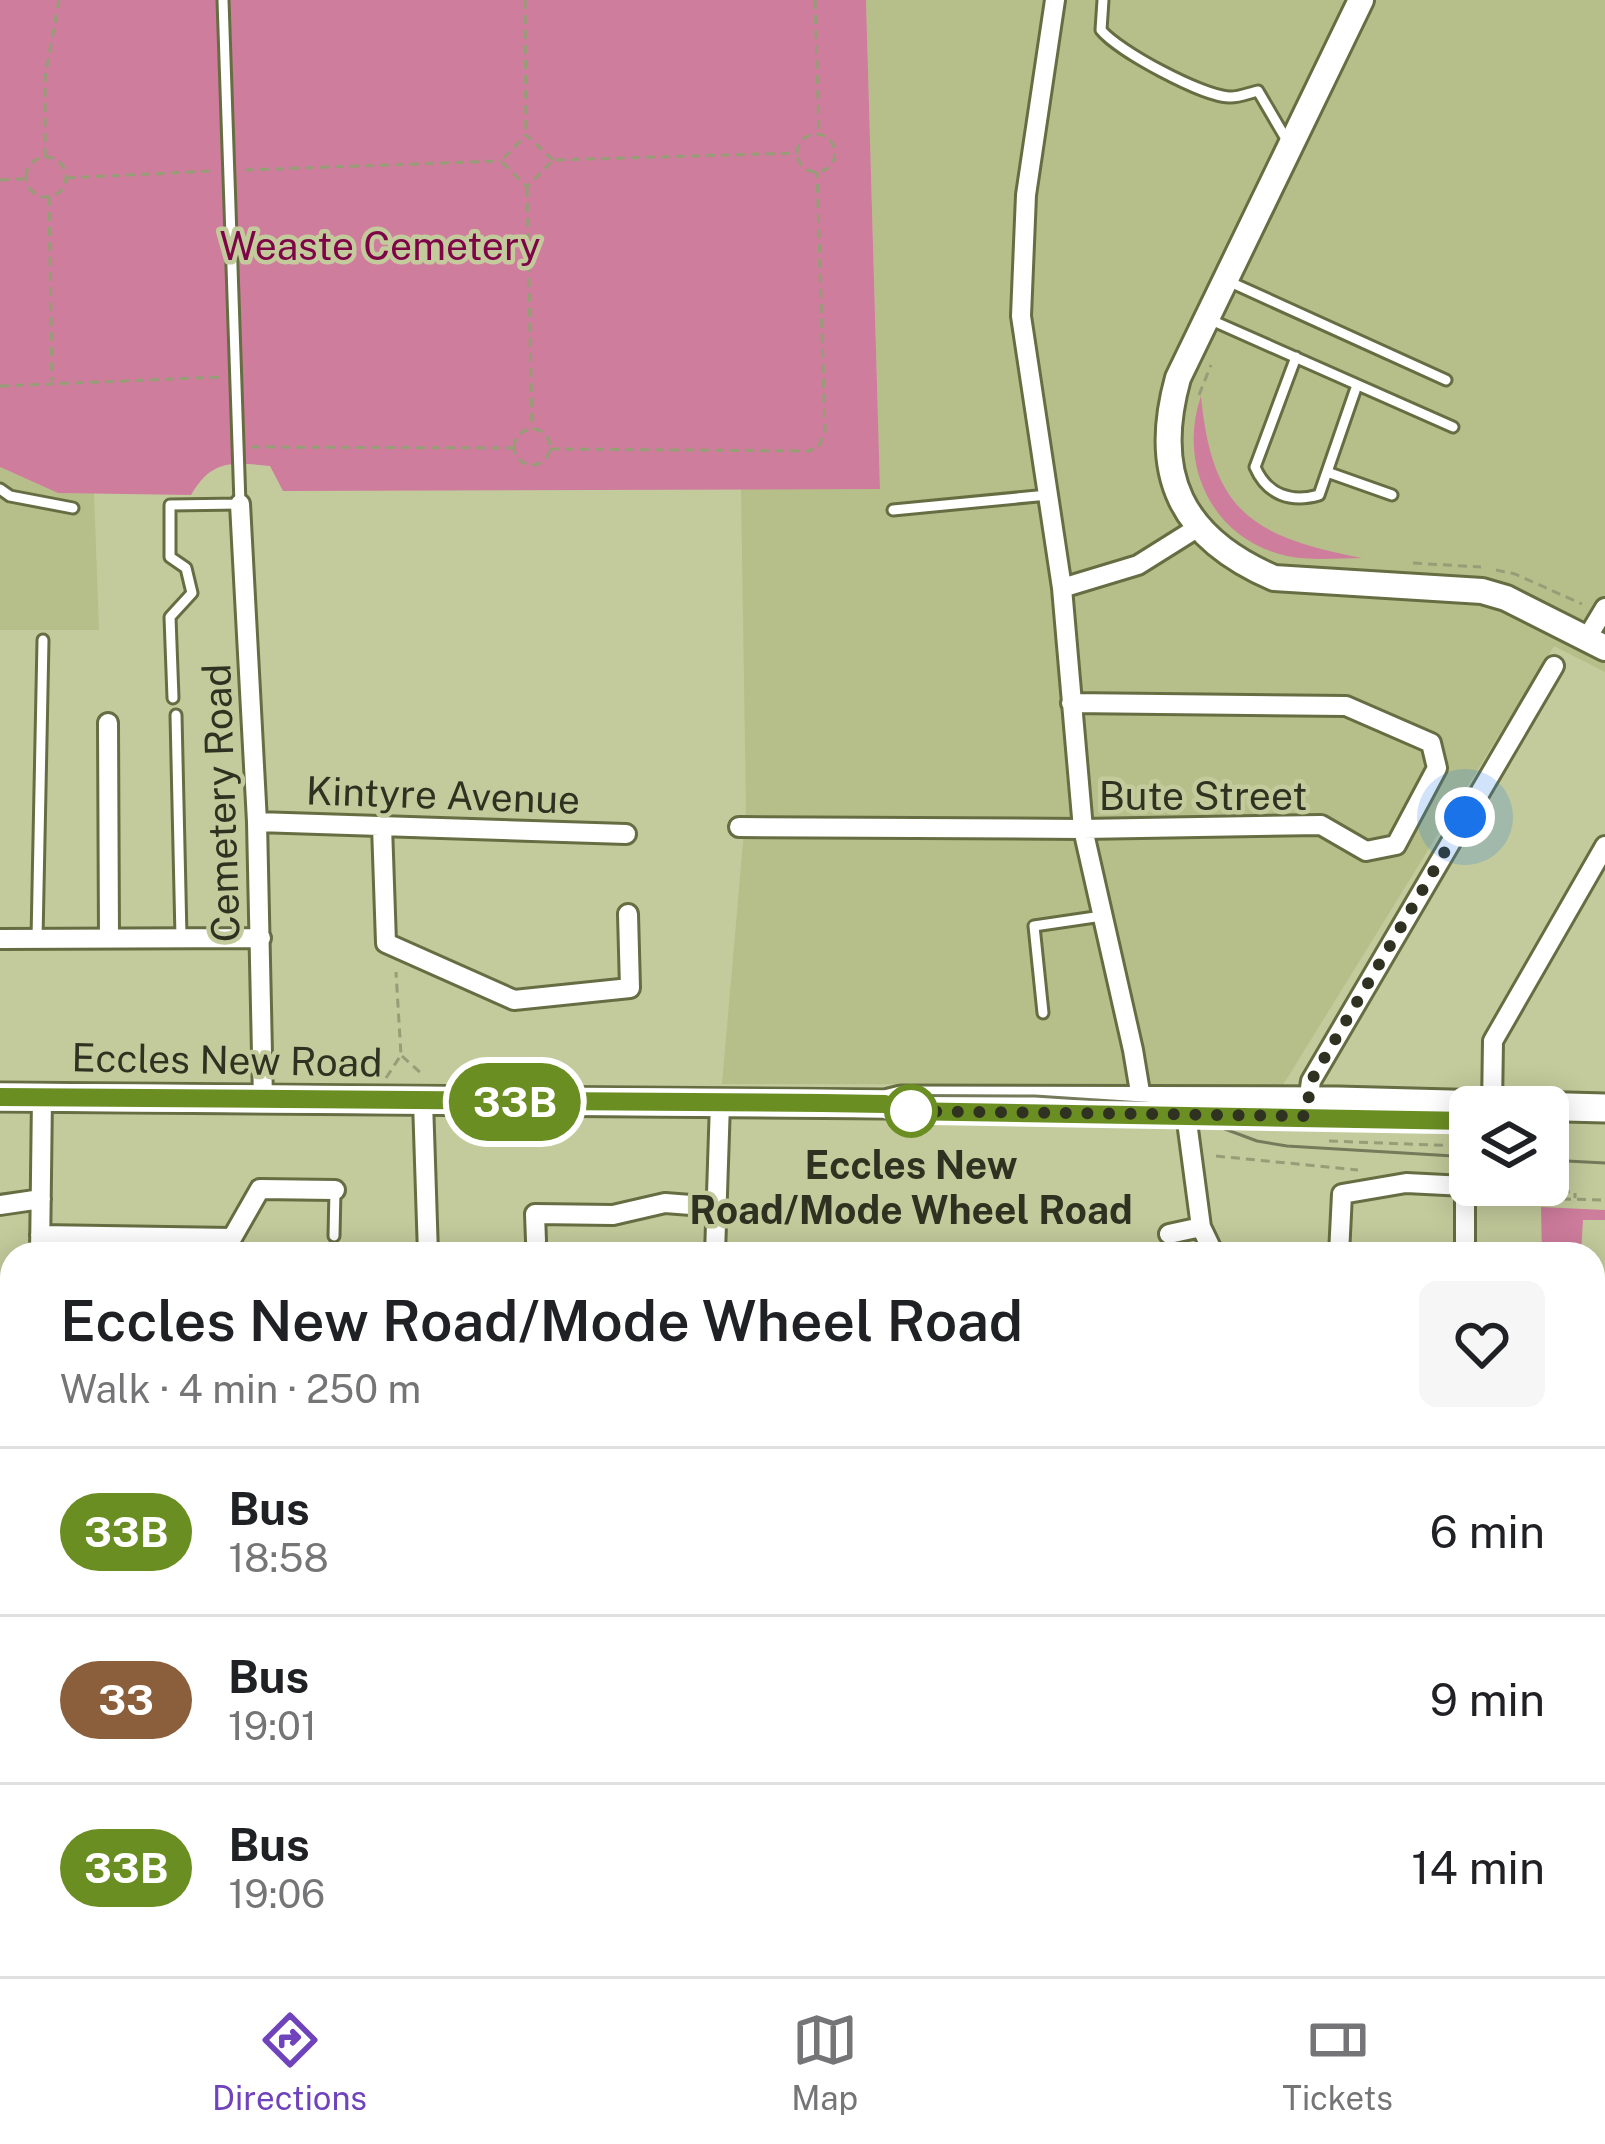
<!DOCTYPE html>
<html lang="en">
<head>
<meta charset="utf-8">
<style>
	:root { --surface:#fff; --page:#f6f6f6; --text:#202124; --muted:#757577; --line:#e0e0e0; --accent:#6f43bb }
	body { margin:0; font-family:"Public Sans",sans-serif; background:var(--page); color:var(--text); height:100vh; display:flex; flex-direction:column; font-size:45px; white-space:nowrap }
	* { box-sizing:border-box; margin:0 }
	p { font-size:39px; color:var(--muted) }
	.icon { flex:none; width:66px; height:66px; fill:none; stroke:currentColor; stroke-width:2; stroke-linecap:round; stroke-linejoin:round }
	.map { position:relative; flex:1; overflow:hidden }
	.details { position:absolute; left:0px; top:1242px; width:1605px; height:735px; display:flex; flex-direction:column; background:var(--surface); border-radius:36px 36px 0 0; box-shadow:0 6px 30px #0003 }
	.details>* { flex:none }
	.badge { padding:0 24px; border-radius:39px; font-size:42px; line-height:78px }
	.tools { position:absolute; left:1449px; top:1086px; display:grid; gap:24px }
	.tools a { display:grid; place-items:center; width:120px; height:120px; border-radius:18px; background:var(--surface); box-shadow:0 6px 30px #0003; font-size:60px }
	.you { position:absolute; width:60px; height:60px; margin:-30px; border:9px solid #fff; border-radius:50%; background:#1a73e8; box-shadow:0 0 0 18px #1a73e833 }
	.map>.badge { position:absolute; translate:-50% -50%; box-shadow:0 0 0 6px #fff }
	.round { display:grid; place-items:center; flex:none; width:126px; height:126px; border-radius:18px; background:var(--page) }
	.headline { display:flex; align-items:center; justify-content:space-between; height:204px; padding:0 60px }
	h1 { font-size:57px; font-weight:600; line-height:90px }
	ul { padding:0; list-style:none }
	li { display:flex; align-items:center; gap:36px; height:168px; padding:0 60px; border-top:3px solid var(--line) }
	li div { flex:1 }
	li b { display:block; font-size:45px }
	li em { font-style:normal }
	li .badge { min-width:132px; font-weight:700; text-align:center }
	.menu { display:flex; justify-content:space-around; align-items:center; height:168px; border-top:3px solid var(--line); background:var(--surface); font-size:33px; color:var(--muted) }
	.menu a { display:grid; justify-items:center; gap:6px }
	.menu .on { color:var(--accent) }
	.map>svg:first-child { display:block }
	.built { fill:#b6bf89 }
	.green { fill:#cf7d9d }
	.water { fill:#9f7cee; stroke:#7d66b0; stroke-width:3 }
	.lines { fill:none; stroke-linecap:round; stroke-linejoin:round }
	.lane-casing { stroke:#676d42; stroke-width:15 }
	.street-casing { stroke:#676d42; stroke-width:24 }
	.secondary-casing { stroke:#676d42; stroke-width:30 }
	.primary-casing { stroke:#676d42; stroke-width:33 }
	.highway-casing { stroke:#676d42; stroke-width:39 }
	.path { stroke:#969d77; stroke-width:3; stroke-dasharray:9 6; stroke-linecap:butt }
	.lane { stroke:#fff; stroke-width:9 }
	.street { stroke:#fff; stroke-width:18 }
	.secondary { stroke:#fff; stroke-width:24 }
	.primary { stroke:#fff; stroke-width:27 }
	.highway { stroke:#fff; stroke-width:33 }
	.tram { stroke:#757a5b; stroke-width:3 }
	.rail { stroke:#757a5b; stroke-width:6; stroke-dasharray:24 12; stroke-linecap:butt }
	.line-casing { stroke:#fff; stroke-width:27 }
	.line { stroke:#6b8e23; stroke-width:18 }
	.walk { stroke:#2f3220; stroke-width:12; stroke-dasharray:0 21.6 }
	.stop-dot { fill:#fff; stroke:#6b8e23; stroke-width:6 }
	.labels { text-anchor:middle; dominant-baseline:central; stroke-width:9; stroke-linejoin:round; paint-order:stroke }
	.park-label { font-size:39px; fill:#7e0347; stroke:#c3cb9c }
	.street-label { font-size:39px; fill:#2f3220; stroke:#c3cb9c }
	.stop-label { font-size:39px; font-weight:bold; fill:#2f3220; stroke:#c3cb9c }
</style>
</head>
<body>
<div class="map">
<svg width="1605" height="1976" viewBox="0 0 1605 1976">
	<rect width="100%" height="100%" fill="#c3cb9c"/>
	<path class="built" d="M866,0H1605V672L1554,646L1283,1085L722,1084L746,808L741,489L880,488Z
		M0,467L58,493H94L99,630H0Z"/>
	<path class="green" d="M0,0H866L880,489L283,491L270,466C232,462 212,459 191,495L58,493L0,467Z
		M1201,396C1212,513 1254,537 1362,558C1338,558 1311,561 1287,556C1213,540 1177,465 1201,396Z
		M1541,1207L1605,1210V1220H1583L1581,1254H1542Z"/>
	<path class="water" d="M1039,1965H1162L1155,1976H1038Z"/>
	<g class="lines">
		<g class="lane-casing">
			<path id="lane" d="M1103,0L1101,30C1118,51 1202,96 1229,97C1237,98 1249,93 1258,91L1289,144
				M1230,282L1446,380
				M1211,320L1453,427
				M1296,357L1255,467C1267,495 1291,503 1319,495L1357,385
				M1327,472L1392,495
				M0,489L10,496L73,508
				M893,510L1048,495
				M173,698L170,617L192,593L186,568L170,557V505L240,504L223,0
				M176,715L181,937
				M37,939L43,640
				M1043,1013L1034,926L1102,916
				M334,1236L335,1190"/>
		</g>
		<g class="street-casing">
			<path id="street" d="M1055,0L1026,195L1021,316L1062,588L1083,829L1133,1050L1144,1116
				M240,504L257,822L263,1100
				M1062,588L1138,565L1197,528
				M1587,638L1605,608
				M108,723L109,938
				M257,822L626,834
				M382,826L386,943L514,1000L630,988L628,914
				M739,827L1083,829L1321,825L1366,851L1396,845L1437,768L1431,743L1346,706L1071,703
				M0,939L261,938
				M1184,1099L1201,1227L1214,1254
				M423,1101L428,1254
				M1492,1107L1493,1041L1605,846
				M1306,1116L1311,1081L1554,666
				M0,1205L41,1199
				M1169,1234L1201,1227
				M40,1235L232,1238L260,1189L335,1190
				M536,1241L535,1214L613,1215L665,1203L717,1207
				M40,1254L42,1097
				M715,1254L720,1103
				M1339,1254L1342,1194L1406,1183L1465,1186V1254
				M1593,1371H1605
				M1593,1614L1605,1627
				M0,1678L12,1677
				M0,1808L12,1807
				M0,1935L12,1936
				M199,1965L201,1976
				M439,1965L440,1976
				M922,1965L924,1976
				M1343,1965L1346,1976
				M1565,1965L1568,1976
				M1170,1976L1174,1965"/>
		</g>
		<g class="secondary-casing">
			<path id="secondary" d="M1361,0L1178,378C1151,475 1181,538 1274,578L1482,591L1506,598L1605,648
				M1593,1911H1605
				M648,1976L715,1965"/>
		</g>
		<g class="primary-casing">
			<path id="primary" d="M0,1097L885,1104L901,1100L1338,1101L1605,1108"/>
		</g>
		<g class="highway-casing">
			<path id="highway" d="M1593,1484H1605
				M0,1491H12
				M1593,1517H1605
				M0,1525H12"/>
		</g>
		<path class="path" d="M525,0L526,133
			M815,0L819,134
			M797 153a19 19 0 1 1 38 0a19 19 0 1 1-38 0Z
			M26 177a20 20 0 1 1 40 0a20 20 0 1 1-40 0Z
			M45,157V78L59,0
			M553,160L526,135L501,161L527,187L553,160L797,153
			M245,170L501,161
			M66,178L211,171
			M0,180L23,179
			M527,188L532,429
			M49,197L52,381
			M0,386L222,377
			M1199,395L1211,365
			M514 447a18 18 0 1 1 36 0a18 18 0 1 1-36 0Z
			M251,447L513,448
			M550,449L808,451L818,448L825,431L817,172
			M1413,563L1481,567
			M1496,570L1515,574L1582,604
			M402,1056L422,1074
			M386,1078L401,1055L396,972
			M1329,1141L1460,1146
			M1216,1156L1358,1170
			M1554,1183V1191L1575,1192V1198
			M1487,1197L1605,1200
			M0,1398L12,1400
			M0,1566H12
			M0,1744L12,1743
			M0,1869L12,1868
			M0,1965L12,1964"/>
		<use href="#lane" class="lane"/>
		<use href="#street" class="street"/>
		<use href="#secondary" class="secondary"/>
		<use href="#primary" class="primary"/>
		<use href="#highway" class="highway"/>
		<path class="tram" d="M0,1091L1035,1096L1158,1104L1257,1141L1287,1146L1470,1157
			M929,1113L1163,1123
			M1548,1160L1605,1163"/>
		<path class="rail" d="M1593,1425H1605
			M0,1441H12"/>
	</g>
	<g class="lines">
		<g class="line-casing">
			<path id="line" d="M0,1097L822,1103L885,1104L902,1111L1470,1121"/>
		</g>
		<use href="#line" class="line"/>
		<path class="walk" d="M911,1111H902L1306,1116L1311,1081L1465,817"/>
	</g>
	<circle class="stop-dot" cx="911" cy="1111" r="24"/>
	<g class="labels">
		<g class="park-label">
			<text x="380" y="246">Weaste Cemetery</text>
		</g>
		<g class="street-label">
			<text transform="translate(443 795) rotate(2)">Kintyre Avenue</text>
			<text x="1203" y="796">Bute Street</text>
			<text transform="translate(221 803) rotate(-92)">Cemetery Road</text>
			<text transform="translate(227 1060) rotate(1)">Eccles New Road</text>
		</g>
		<g class="stop-label">
			<text x="911" y="1165">Eccles New<tspan x="911" dy="45">Road/Mode Wheel Road</tspan></text>
		</g>
	</g>
</svg>
<div class="tools">
<a><svg class="icon" aria-label="layers" viewBox="0 0 24 24"><path d="M12 4l9 5-9 5-9-5zM3 14l9 5 9-5"/></svg></a>
</div>
<div class="you" style="left:1465px;top:817px"></div>
<b class="badge" style="left:515px;top:1102px;background:#6b8e23;color:#fff">33B</b>
<section class="details">
<div class="headline"><div><h1>Eccles New Road/Mode Wheel Road</h1><p>Walk · 4 min · 250 m</p></div><a class="round"><svg class="icon" aria-label="heart" viewBox="0 0 24 24"><path d="M12 20l-8-8c-3-5 5-10 8-4 3-6 11-1 8 4z"/></svg></a></div>
<ul>
<li><span class="badge" style="background:#6b8e23;color:#fff">33B</span><div><b>Bus</b><p>18:58</p></div><em>6 min</em></li>
<li><span class="badge" style="background:#8b5e3c;color:#fff">33</span><div><b>Bus</b><p>19:01</p></div><em>9 min</em></li>
<li><span class="badge" style="background:#6b8e23;color:#fff">33B</span><div><b>Bus</b><p>19:06</p></div><em>14 min</em></li>
</ul>
</section>
</div>
<nav class="menu">
<a class="on"><svg class="icon" aria-label="directions" viewBox="0 0 24 24"><path d="M12 3l9 9-9 9-9-9zM9 14v-3h6M13 9l2 2-2 2"/></svg>Directions</a>
<a><svg class="icon" aria-label="map" viewBox="0 0 24 24"><path d="M3 6l6-2 6 2 6-2v14l-6 2-6-2-6 2zM9 4v14M15 6v14"/></svg>Map</a>
<a><svg class="icon" aria-label="tickets" viewBox="0 0 24 24"><path d="M3 7h18v10H3zM15 7v10"/></svg>Tickets</a>
</nav>
</body>
</html>
